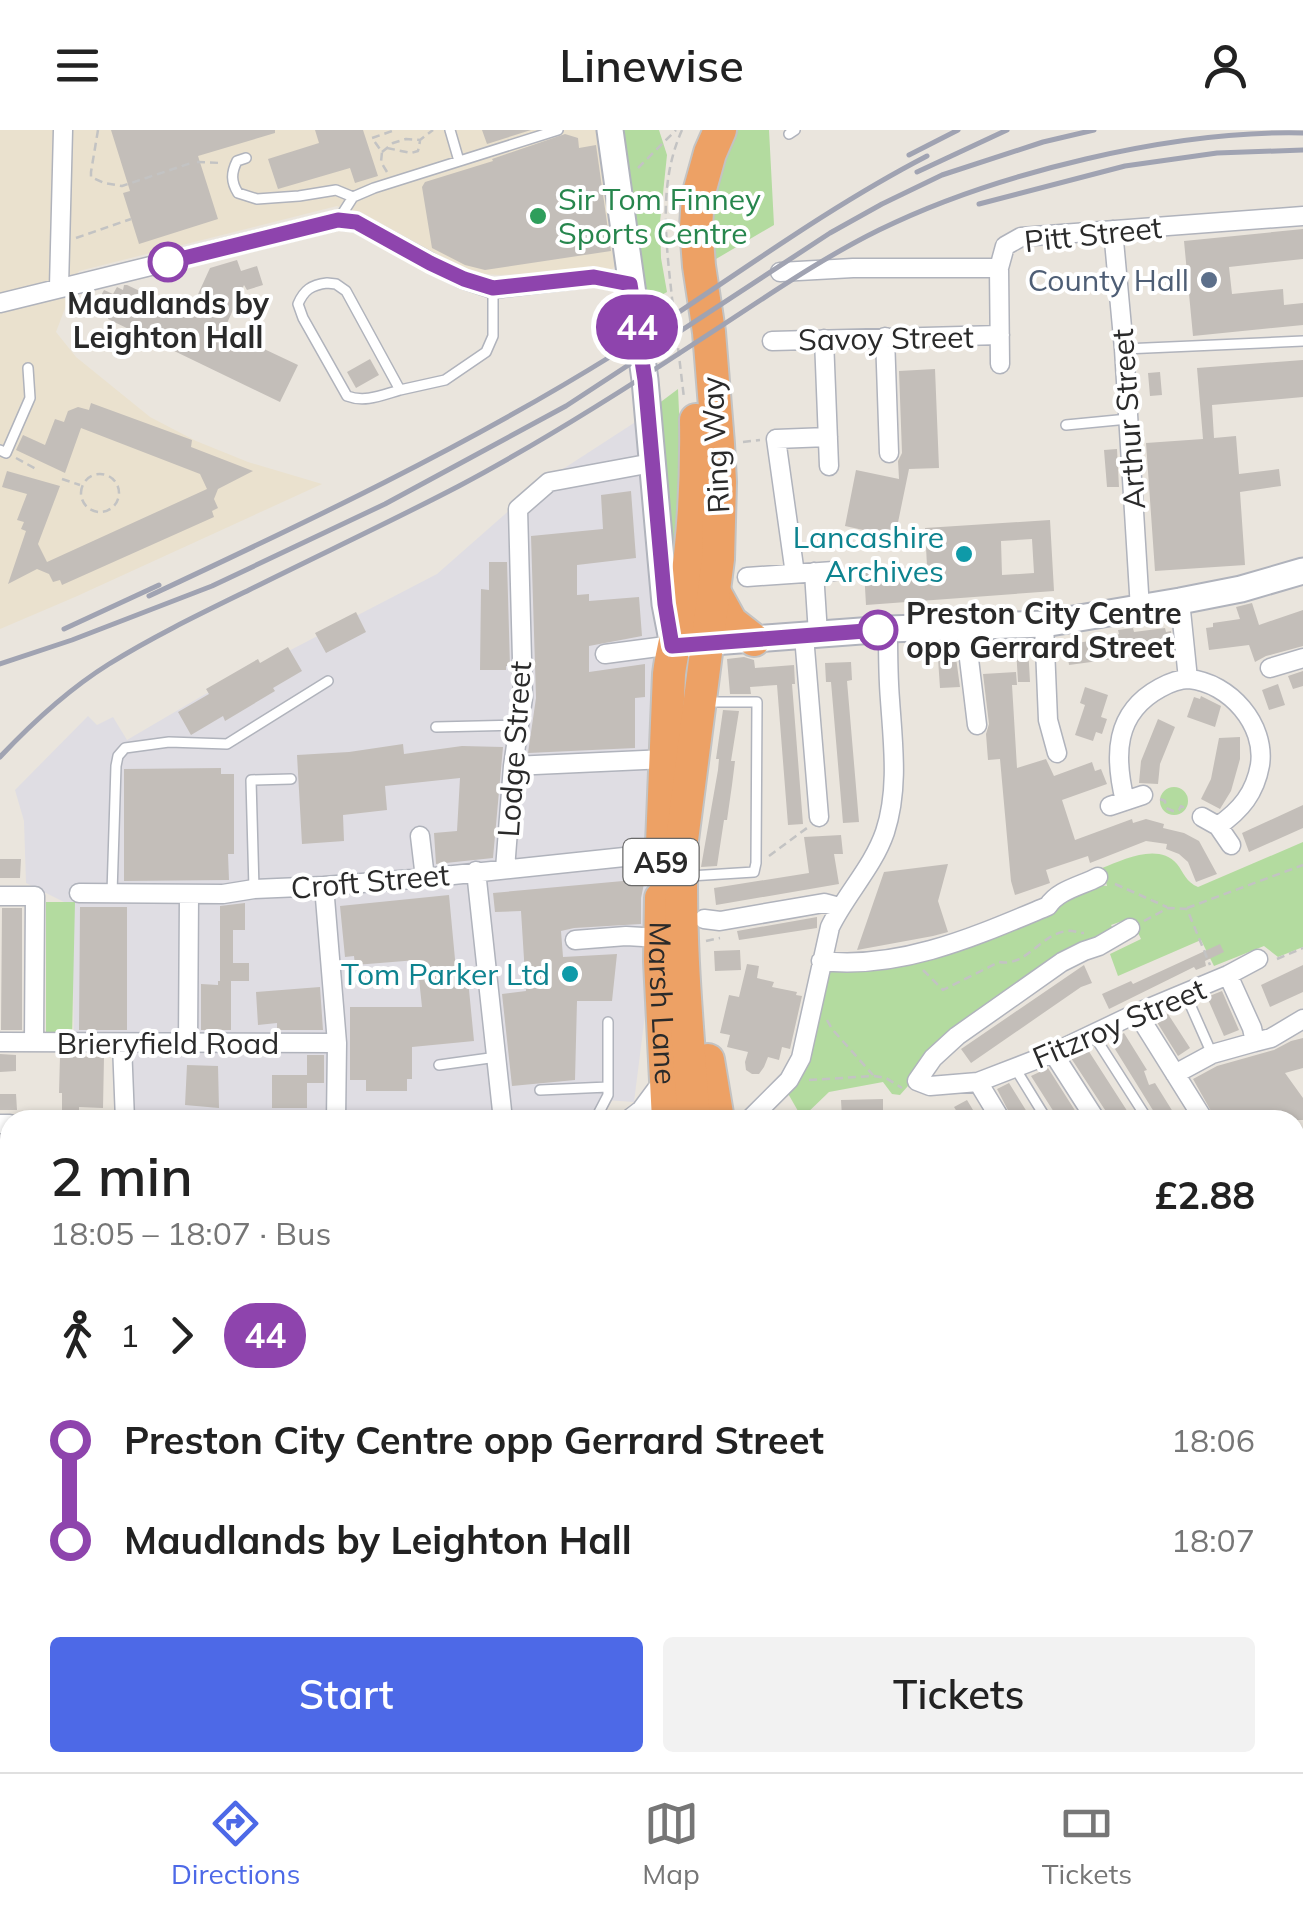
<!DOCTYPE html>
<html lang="en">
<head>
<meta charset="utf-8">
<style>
	:root { --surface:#fff; --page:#f2f2f2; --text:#222; --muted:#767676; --line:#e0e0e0; --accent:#4d69e7 }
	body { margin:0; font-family:Mulish,sans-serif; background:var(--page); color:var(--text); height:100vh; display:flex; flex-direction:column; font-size:38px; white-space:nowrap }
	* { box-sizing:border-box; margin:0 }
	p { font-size:32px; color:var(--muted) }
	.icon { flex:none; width:55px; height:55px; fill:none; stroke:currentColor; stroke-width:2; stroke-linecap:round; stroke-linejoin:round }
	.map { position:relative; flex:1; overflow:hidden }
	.panel { position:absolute; left:0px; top:980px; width:1305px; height:662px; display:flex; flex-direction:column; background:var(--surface); border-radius:30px 30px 0 0; box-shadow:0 2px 8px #0004 }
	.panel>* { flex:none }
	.badge { padding:0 20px; border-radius:32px; font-size:35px; line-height:65px }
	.map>.badge { position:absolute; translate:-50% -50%; box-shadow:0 0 0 5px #fff }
	.legs { display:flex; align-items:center; gap:15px; height:110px; padding:0 50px; font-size:32px }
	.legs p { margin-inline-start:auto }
	.overview { display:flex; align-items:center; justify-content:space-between; height:170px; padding:0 50px }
	h1 { font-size:55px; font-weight:600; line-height:75px }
	.cta { display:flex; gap:20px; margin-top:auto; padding:20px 50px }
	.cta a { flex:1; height:115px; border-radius:10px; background:var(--accent); color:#fff; font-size:40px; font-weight:600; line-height:115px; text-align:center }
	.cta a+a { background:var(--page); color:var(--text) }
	ul { padding:0 50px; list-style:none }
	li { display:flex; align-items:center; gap:35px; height:100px; font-size:38px }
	li i { display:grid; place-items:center; width:15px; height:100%; margin:0 12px; background:currentColor }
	li i::after { content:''; width:25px; height:25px; margin:-12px; border:8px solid; border-radius:50%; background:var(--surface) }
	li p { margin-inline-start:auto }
	li:first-child i { background:linear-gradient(#0000 50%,currentColor 0) }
	li:last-child i { background:linear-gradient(currentColor 50%,#0000 0) }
	header { display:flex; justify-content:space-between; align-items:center; height:130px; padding:0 50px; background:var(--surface); font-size:45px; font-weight:600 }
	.tabs { display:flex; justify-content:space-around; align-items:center; height:140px; border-top:2px solid var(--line); background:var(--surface); font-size:28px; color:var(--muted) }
	.tabs a { display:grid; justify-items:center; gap:5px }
	.tabs .on { color:var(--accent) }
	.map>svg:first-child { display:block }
	.industrial { fill:#dfdde3 }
	.education { fill:#eae1ce }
	.green { fill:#b3db9f }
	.pitch { fill:#c3e29c }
	.water { fill:#7ac5e2 }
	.building { fill:#c3beb9; fill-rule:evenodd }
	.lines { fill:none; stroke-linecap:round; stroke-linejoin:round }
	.lane-casing { stroke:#b0b3bc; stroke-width:12 }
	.street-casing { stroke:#b0b3bc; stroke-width:21 }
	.secondary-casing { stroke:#b0b3bc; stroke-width:29 }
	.highway-casing { stroke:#c3c3c3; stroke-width:36 }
	.path { stroke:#c3c3c3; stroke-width:2.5; stroke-dasharray:8 5; stroke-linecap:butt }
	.lane { stroke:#fff; stroke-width:9 }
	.street { stroke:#fff; stroke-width:18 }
	.secondary { stroke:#fff; stroke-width:25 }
	.highway { stroke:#eda165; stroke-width:32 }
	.rail { stroke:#a0a3b2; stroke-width:5 }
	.line-1-casing { stroke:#fff; stroke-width:22 }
	.line-1 { stroke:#8e44ad; stroke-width:15 }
	.leisure-dot { fill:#2e9e5b; stroke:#fff; stroke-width:4 }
	.stop-1-dot { fill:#fff; stroke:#8e44ad; stroke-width:5 }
	.service-dot { fill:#5c6f8a; stroke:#fff; stroke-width:4 }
	.culture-dot { fill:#0f9aa8; stroke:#fff; stroke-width:4 }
	.labels { text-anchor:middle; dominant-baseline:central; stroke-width:8; stroke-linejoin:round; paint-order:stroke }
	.shield { fill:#fff; stroke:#6a6a6a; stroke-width:2.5 }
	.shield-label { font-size:28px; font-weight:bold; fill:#2a2a2a }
	.leisure-label { font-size:30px; fill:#27864d; stroke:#fff; text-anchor:start }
	.street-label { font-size:30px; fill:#2a2a2a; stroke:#fff }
	.service-label { font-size:30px; fill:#4e5e75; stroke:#fff; text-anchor:end }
	.stop-label { font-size:30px; font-weight:bold; fill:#2a2a2a; stroke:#fff }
	.culture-label { font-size:30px; fill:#0d838f; stroke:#fff; text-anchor:end }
</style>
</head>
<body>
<header><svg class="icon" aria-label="menu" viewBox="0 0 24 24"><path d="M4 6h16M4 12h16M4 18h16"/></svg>Linewise<svg class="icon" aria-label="person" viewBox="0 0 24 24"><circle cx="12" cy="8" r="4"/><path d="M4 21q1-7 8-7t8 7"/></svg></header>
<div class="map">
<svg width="1303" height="1642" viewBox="0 0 1303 1642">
	<rect width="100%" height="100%" fill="#eae5dd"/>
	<path class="industrial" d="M637,291L662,489L655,617L649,628L655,752L647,869L634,972L605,970L596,990L451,984L266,982L117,988L115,918L74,916L72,776L26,753L24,691L15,660L88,586L97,595L113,587L127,610L202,566L437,444L513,377L563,339Z
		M0,1004H10V1265H0Z
		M375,1632H590V1633L589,1642H343L346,1638Z"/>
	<path class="education" d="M0,0H599L622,130L612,139L500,145L465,143L337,76L79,141L56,202L76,227L150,287L196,311L248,332L322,354L75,467L0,499Z"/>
	<path class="green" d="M619,0H659L667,25L660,92L661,128L667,162L643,175Z
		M732,0H769L774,95L716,129L709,89L710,62Z
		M678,259L682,349L678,412L668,414L658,274Z
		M1160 671a14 14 0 1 1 28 0a14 14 0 1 1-28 0Z
		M1303,712V817L1278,827L1264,816L1214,836L1201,810L1118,846L1110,824L1141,809L1131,788L1111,795L1115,802L1095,814L915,948L900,965L892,964L883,952L829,962L802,988L786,960L823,835L911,828L1093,754L1107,756L1102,738C1123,730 1158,712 1177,734C1184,743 1186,752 1198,757Z
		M46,772H75L72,908H46Z"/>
	<path class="pitch" d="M1303,1222V1333L1295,1338V1227Z"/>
	<path class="water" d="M1303,1561V1642H1189L1202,1633L1295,1632V1566Z"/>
	<path class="building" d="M111,0H275V3L198,26L218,89L139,114L123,63L130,61Z
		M315,0H363L378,46L355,53L350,38L278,59L268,29L319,13Z
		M482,0H531L487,14Z
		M565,4L578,8L579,18L596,15L611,121L485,140L465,135L432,118L422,57L425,52L493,31L492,29Z
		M1303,99V129L1229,137L1232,164L1283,159L1284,175L1303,173V195L1193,206L1184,111Z
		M237,130L241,141L257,136L263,155L247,160L244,155L224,200L298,235L280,272L108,189L109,185L94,179L104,160L113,164L117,157L123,160L124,155H127L189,184L210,138Z
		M370,229L379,245L356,258L347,242Z
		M1303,230V267L1212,275L1214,308L1236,306L1239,344L1279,339L1281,356L1240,362L1245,435L1155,441L1146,313L1203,309L1197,238Z
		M935,239L939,338L909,339L895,407L845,396L856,340L899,349L898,331L902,323L899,241Z
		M1160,242L1162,265L1150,266L1148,243Z
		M91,273L192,310L191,317L253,341L218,359L214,369L218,378L212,381L214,387L62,455L60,450L53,452L49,444L37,439L8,454L26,401L21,399L24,392L17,390L27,364L2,357L7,341L60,356L38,414L47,432L207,359L200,344L81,298L65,343L16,320L23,305L45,315L55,289L64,292L68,281L78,277L89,280Z
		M1117,319L1119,357H1107L1104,320Z
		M631,361L636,428L577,435V465L589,464V471L639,467L642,506L589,516V542L645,534V567L635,568V618L528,623L536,568L531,406L603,399L601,365Z
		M1050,390L1054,461L866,475L864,440L927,436L925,398ZM1032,409L1034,443L1002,445L1001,411Z
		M489,432H507L510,536H506V540H480L481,459L489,460Z
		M1252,473L1259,495L1303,480V516L1266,526L1255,532L1249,515L1209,520L1206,498L1213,497V493L1240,489L1236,477Z
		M356,482L366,502L326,523L315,503Z
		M1133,498L1134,502L1165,498L1166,502L1171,501L1173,521L1069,535L1066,515L1112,507L1119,504L1118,500Z
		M954,513L960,557L940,558L937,514Z
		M288,517L302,541L273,558L275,561L225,591L223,586L191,605L178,582L209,564L206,559L258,529L260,533Z
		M1028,517L1030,552H1018L1016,518Z
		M744,527L754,530L755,538L794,535L795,554H792L803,694L788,695L777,555L750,557L751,564H730L727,529Z
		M851,532L852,550L847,551L859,692L843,693L831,552H826L825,533Z
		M1303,541V556L1293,559L1288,546Z
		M1016,542L1017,555H1012L1017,638L1046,629L1054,646L1092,632L1095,641L1101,639L1107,654L1062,670L1075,710L1132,689L1133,693L1146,689L1164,694L1163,698L1184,703L1199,711L1217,744L1196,752L1188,732L1179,724L1166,719L1167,714L1146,711L1090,733L1088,726L1046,740L1050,753L1015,765L1011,751L1000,629L988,630L986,604L989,594L983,544Z
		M1278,554L1285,575L1269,580L1262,560Z
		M1085,557L1108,565L1101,587L1107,589L1102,604L1096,602L1093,611L1075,605L1085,575L1080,573Z
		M1201,566L1221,576L1215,597L1187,587L1194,567L1200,569Z
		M723,580L739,581L731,631H735L732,655L727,690H724L717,736L701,737L718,640L719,629H716Z
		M1158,589L1175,597L1160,634L1158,654L1139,653L1141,631Z
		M1240,607V629L1231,661L1220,679L1201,669L1211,649L1219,608Z
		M403,614L404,624L462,616L503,617L493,728L436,734L434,703L457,701L460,648L385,656L387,680L343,685L344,711L302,714L297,625L349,622Z
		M221,638V644H234V724H228L229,750L124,751V639Z
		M1303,675V698L1249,722L1242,703Z
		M841,705L843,724H834L839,754L716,775L714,758L809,743L804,707Z
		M0,729H21L20,748H0Z
		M948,734L938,771L948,802L933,806L857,820L884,742Z
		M645,749L641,768V794L574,798L561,801L563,827L617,824L612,871H577L575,950L512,956L502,864L526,861L521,781L495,782L493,763Z
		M449,765L456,840L467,839L474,911L412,917V949H407V961H366V950H350V877H422L417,830L355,835L354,826L345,827L340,776Z
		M245,773V800H233V833H249V851H220V776Z
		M80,777H127V900H79Z
		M2,778H22V900H1Z
		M817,787V798L739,810L737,801Z
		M1220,814L1224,822L1205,831L1206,836L1196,840L1194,837L1109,879L1102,864L1131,851L1133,854Z
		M740,820L741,840L715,841L714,821Z
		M747,834L759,836L757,848L774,852L772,857L797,862L796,865L802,866L790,919L782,917L779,930L768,927L764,937L759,944H752L746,940L745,932L748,922L727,917L730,905L720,903L729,865L739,867Z
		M1084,835L1092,853L1081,857L971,933L961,919L964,917Z
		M1303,835V862L1270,877L1261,855Z
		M218,851H231V900H201V854L218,855Z
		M320,857L323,900H277V893L258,895L256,862Z
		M1222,861L1239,900L1224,906L1207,867Z
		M1168,884L1190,918L1178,926L1155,889Z
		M1124,903L1147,940L1144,941L1149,955L1155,953L1178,990H1159L1110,911Z
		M1303,908V938L1285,943L1303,968V990H1289L1284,982L1253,990H1216L1193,949L1217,936L1274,920L1291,911Z
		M1088,920L1133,990H1108L1107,983L1071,928Z
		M0,924L16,925V941L0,942Z
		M307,925H324V953H307Z
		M60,926L104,927L103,978L79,977V981L62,980V963H59Z
		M187,935L218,936L219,978L185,975Z
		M1048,938L1081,990H1059L1031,946Z
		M272,945H307V978H272Z
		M1009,953L1032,990H1013L997,959Z
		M0,964H16L17,980H0Z
		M883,969V985L842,987L841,970Z
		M967,970L979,990H962L954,977Z"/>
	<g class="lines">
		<g class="lane-casing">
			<path id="lane" d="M450,0L459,31
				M789,4L795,0
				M246,28L237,31C231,43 231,52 238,63L257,69L299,66L336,60L353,67
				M339,89L353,67L374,58L558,0
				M327,153L336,154L346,161L400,260C382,265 365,273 347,266L303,188L298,174C304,160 311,155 327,153Z
				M1124,219L1303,211
				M400,260L445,250L486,222L493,206V159
				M1066,295L1128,289
				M0,320L6,323L30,268L28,238
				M436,597L518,595
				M690,746L754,742L756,733L757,572H707
				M254,759L251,650L291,649
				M112,763L116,636L118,626L125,618L169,612L227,614L328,551
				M1185,863L1212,924
				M1093,904L1148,990
				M439,935L497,927
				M1015,938L1047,990
				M540,960L608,957
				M595,990L608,965V892
				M1295,1114L1303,1109
				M0,1252H10
				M322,1632L324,1642
				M885,1642L891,1632
				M994,1642L1022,1635"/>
		</g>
		<g class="street-casing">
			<path id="street" d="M1113,100L1124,219L1140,479
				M999,138L1000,234
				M780,142L853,138H999L1005,116L1021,107L1303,86
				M59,157L63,0
				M0,173L338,90L356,92L431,133L463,149L493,159L594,147L630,154
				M885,207L889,323
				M824,209L829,336
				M772,211L1000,205
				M814,442L818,504
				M795,444L776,309L828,307
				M747,447L834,441
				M1180,471L1188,549
				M1044,494L1048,590L1057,623
				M965,496L977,595
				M804,506L819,687
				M605,524L673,515
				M1270,538L1303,528
				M513,636L666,629
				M1125,671C1114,626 1114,583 1160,558C1169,553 1180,549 1189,549C1230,553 1266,595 1260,635C1255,663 1241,680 1218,696
				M1110,676L1143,665
				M1202,687L1218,696L1231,715
				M420,706L425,748
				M505,739L513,636L523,568L518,379L549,352L652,333
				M476,741L503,990
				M324,756L337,913L336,990
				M79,763L223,764L254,759L324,756L425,748L662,723
				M0,766H35L34,912
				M704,789L720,791L824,773L839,777
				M1130,798L1099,816L1084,821L1062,832L957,906L933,928L917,951L930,956L978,952L1053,923L1137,883L1228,845L1258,829
				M575,810L626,806L660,808
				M821,831C901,840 976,806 1048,776C1058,760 1081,756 1098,747
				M1137,883L1204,990
				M0,912L337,913
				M1255,912L1271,908L1303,889
				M122,914L125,990
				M188,914L189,765
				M1053,923L1096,990
				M1175,944L1212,924L1255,912L1252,898L1228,845
				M978,952L1001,990
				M628,990L641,980L664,949
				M749,990L789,950L801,928L830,797C846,764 873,737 885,702C899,659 893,614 890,570C888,546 888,523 888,499
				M0,994H10
				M1295,1063L1303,1058
				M1295,1178L1303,1173
				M1295,1357L1303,1353"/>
		</g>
		<g class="secondary-casing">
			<path id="secondary" d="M610,0L645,250L665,474L673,515L888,499L1044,494L1180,471L1241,459L1303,441
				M1295,1439L1303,1438
				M1069,1642L1075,1632"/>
		</g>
		<g class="highway-casing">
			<g id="highway">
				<path d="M715,463L731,492L754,510"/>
				<path d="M662,714L669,544C672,518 680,494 684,468C694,409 697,350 696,290"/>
				<path id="s1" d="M661,768L660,831L668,990"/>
				<path d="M708,930L718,990"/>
				<path d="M694,990C687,897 678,803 682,710L718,429L720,352L718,314L709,202L699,136L696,97L698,66L710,23L720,0"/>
				<path d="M659,1632L665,1642"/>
				<path d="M762,1632L770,1642"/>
				<path d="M790,1632L797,1642"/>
				<path d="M835,1632L839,1642"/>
				<path d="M230,1642L275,1632"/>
			</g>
		</g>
		<path class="path" d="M98,0L91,42V47L104,53L122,56L191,33
			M682,0C658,53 666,112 672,168C676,201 680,234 684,268
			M387,18L411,23L418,21L420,11
			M382,22L393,13L406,9L420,10L433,0
			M197,32L221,33
			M638,38L676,0
			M387,42L381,32L382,22L372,8L395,0
			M76,108L131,89
			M743,312L760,310
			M16,328L36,339
			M81 363a19 19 0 1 1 38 0a19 19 0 1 1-38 0Z
			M62,349L80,355
			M1160,669L1165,671L1166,678L1173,681L1179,680L1181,676L1187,679
			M769,726L807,698
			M1115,754L1167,777
			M1187,778L1303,735
			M1144,791L1168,778L1187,779L1210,835
			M706,811L720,808
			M1277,829L1303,818
			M923,840L943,860L999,832C1027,837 1040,804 1067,801C1073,800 1078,803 1084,803
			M827,890L832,899L873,945
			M809,950L874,946L886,948L902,958
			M1295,1518L1303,1515
			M146,1642L186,1632
			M617,1642L620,1636
			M1145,1642L1155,1632"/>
		<use href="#lane" class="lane"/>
		<use href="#street" class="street"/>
		<use href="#secondary" class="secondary"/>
		<use href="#highway" class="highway"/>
		<path class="rail" d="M909,25L958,0
			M917,42L1007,0
			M979,74L1125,36L1217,23L1303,20
			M149,466C307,392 465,317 613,225C718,159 817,83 927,26
			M64,499L159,455
			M0,534L72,510L212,456L385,374L566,276L830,103L882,74L942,45L1043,12L1094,0
			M0,627C32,593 69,559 109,534C154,506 202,483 249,460C319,425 390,392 459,356C540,313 616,265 692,215C753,176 814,132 879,100C995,43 1173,0 1303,3
			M1295,1479L1303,1475
			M1095,1642L1102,1632"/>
	</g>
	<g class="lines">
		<g class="line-1-casing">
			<path id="line-1" d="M168,132L338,90L356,92L430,133L464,149L493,158L594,147L630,154L645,250L665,474L672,516L878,500"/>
		</g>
		<use href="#line-1" class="line-1"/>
	</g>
	<circle class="leisure-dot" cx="538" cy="86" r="10"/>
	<g class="stop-1-dot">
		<circle cx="168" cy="132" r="18"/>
		<circle cx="878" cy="500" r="18"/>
	</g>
	<circle class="service-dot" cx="1209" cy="150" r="10"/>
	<g class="culture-dot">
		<circle cx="964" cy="424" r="10"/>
		<circle cx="570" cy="844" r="10"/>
	</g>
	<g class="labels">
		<rect class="shield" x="623.5" y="709" width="75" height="46" rx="8"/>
		<g class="shield-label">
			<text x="661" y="732">A59</text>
		</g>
		<g class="leisure-label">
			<text x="558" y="69">Sir Tom Finney<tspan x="558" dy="34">Sports Centre</tspan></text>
		</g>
		<g class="street-label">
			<text transform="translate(1093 104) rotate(-6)">Pitt Street</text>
			<text transform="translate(886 208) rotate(-1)">Savoy Street</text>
			<text transform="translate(1128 289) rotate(-94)">Arthur Street</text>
			<text transform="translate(715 315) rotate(-93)">Ring Way</text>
			<text transform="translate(514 619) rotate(-86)">Lodge Street</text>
			<text transform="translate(370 751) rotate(-5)">Croft Street</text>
			<text stroke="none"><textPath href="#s1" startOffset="105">Marsh Lane</textPath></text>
			<text transform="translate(1119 893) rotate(-23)">Fitzroy Street</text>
			<text x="168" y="913">Brieryfield Road</text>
		</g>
		<g class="service-label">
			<text x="1189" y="150">County Hall</text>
		</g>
		<g class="stop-label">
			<text x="168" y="173">Maudlands by<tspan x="168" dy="34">Leighton Hall</tspan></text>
			<text x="906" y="483" text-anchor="start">Preston City Centre<tspan x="906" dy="34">opp Gerrard Street</tspan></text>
		</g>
		<g class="culture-label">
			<text x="944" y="407">Lancashire<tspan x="944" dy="34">Archives</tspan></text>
			<text x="550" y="844">Tom Parker Ltd</text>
		</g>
	</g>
</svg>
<b class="badge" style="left:637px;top:197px;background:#8e44ad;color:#fff">44</b>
<section class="panel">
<div class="overview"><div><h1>2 min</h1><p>18:05 – 18:07 · Bus</p></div><b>£2.88</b></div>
<div class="legs"><svg class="icon" aria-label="walk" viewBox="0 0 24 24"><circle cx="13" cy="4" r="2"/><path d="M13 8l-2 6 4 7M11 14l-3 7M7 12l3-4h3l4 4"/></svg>1<svg class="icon" aria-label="forward" viewBox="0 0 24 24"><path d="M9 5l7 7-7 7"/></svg><b class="badge" style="background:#8e44ad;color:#fff">44</b></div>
<ul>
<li><i style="color:#8e44ad"></i><b>Preston City Centre opp Gerrard Street</b><p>18:06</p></li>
<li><i style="color:#8e44ad"></i><b>Maudlands by Leighton Hall</b><p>18:07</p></li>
</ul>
<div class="cta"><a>Start</a><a>Tickets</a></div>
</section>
</div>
<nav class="tabs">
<a class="on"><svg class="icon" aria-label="directions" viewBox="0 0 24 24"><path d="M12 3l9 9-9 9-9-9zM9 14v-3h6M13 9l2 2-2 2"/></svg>Directions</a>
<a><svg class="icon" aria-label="map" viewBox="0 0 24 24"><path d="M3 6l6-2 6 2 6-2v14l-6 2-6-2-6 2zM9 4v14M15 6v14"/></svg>Map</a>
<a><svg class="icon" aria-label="tickets" viewBox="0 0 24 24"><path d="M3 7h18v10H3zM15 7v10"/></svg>Tickets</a>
</nav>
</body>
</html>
